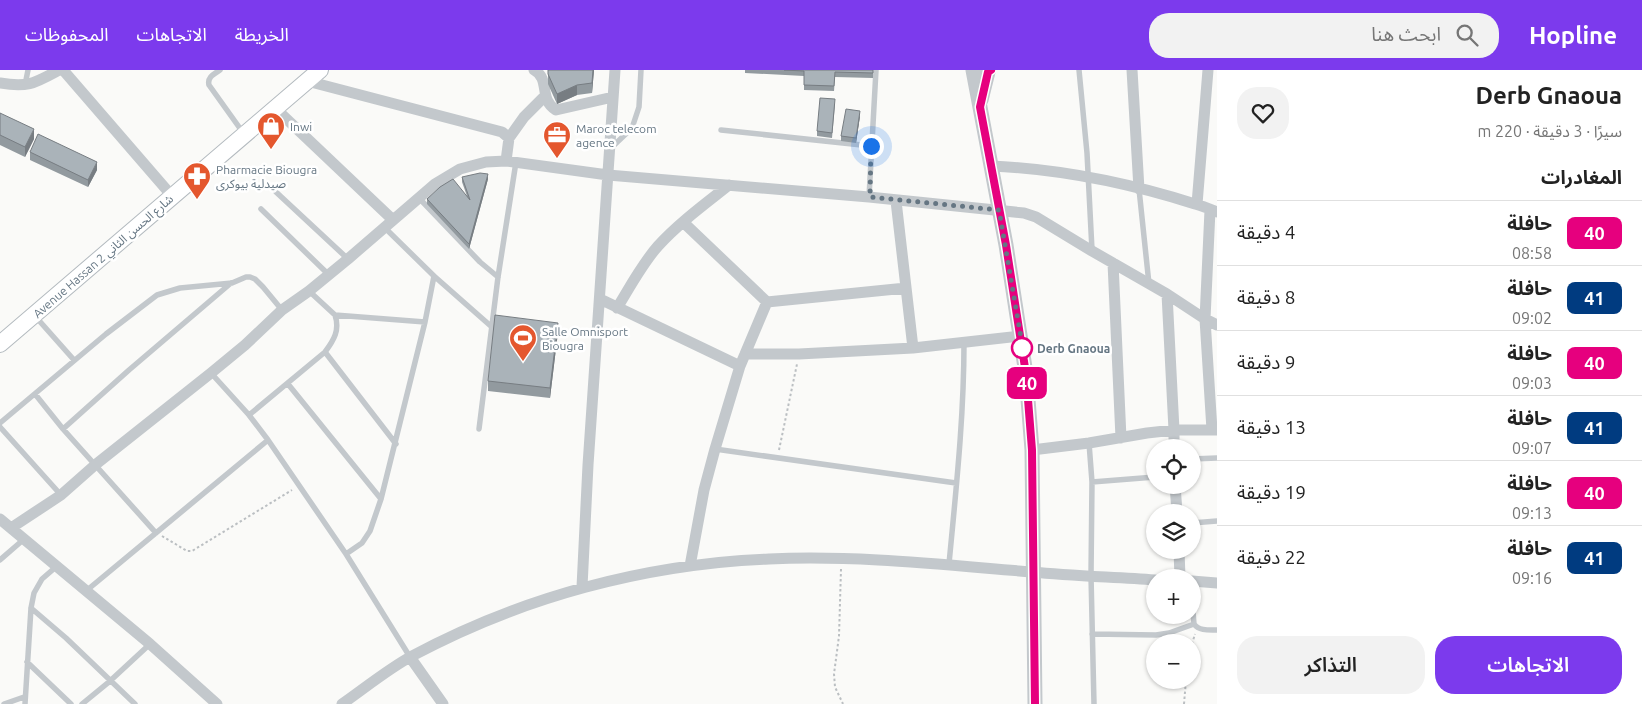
<!DOCTYPE html>
<html lang="ar">
<head>
<meta charset="utf-8">
<style>
	:root { --surface:#fff; --page:#f2f2f2; --text:#222; --muted:#767676; --line:#e0e0e0; --accent:#7c3aed }
	body { margin:0; font-family:Ubuntu,"Noto Sans Arabic",sans-serif; background:var(--page); color:var(--text); direction:rtl; height:100vh; display:flex; flex-direction:column; font-size:19px; white-space:nowrap }
	* { box-sizing:border-box; margin:0 }
	p { font-size:16px; color:var(--muted) }
	.icon { flex:none; width:28px; height:28px; fill:none; stroke:currentColor; stroke-width:2; stroke-linecap:round; stroke-linejoin:round }
	.map { position:relative; flex:1; overflow:hidden; direction:ltr }
	.drawer { display:flex; flex-direction:column; background:var(--surface); width:425px }
	.drawer>* { flex:none }
	.badge { padding:0 10px; border-radius:8px; font-size:18px; line-height:32px }
	.tools { position:absolute; left:1146px; top:369px; display:grid; gap:10px }
	.tools a { display:grid; place-items:center; width:55px; height:55px; border-radius:50%; background:var(--surface); box-shadow:0 1px 4px #0004; font-size:25px }
	.you { position:absolute; width:25px; height:25px; margin:-12px; border:4px solid #fff; border-radius:50%; background:#1a73e8; box-shadow:0 0 0 8px #1a73e833 }
	.map>.badge { position:absolute; translate:-50% -50%; box-shadow:0 0 0 2px #fff }
	h2 { padding:0 20px; font-size:19px; line-height:45px }
	.round { display:grid; place-items:center; flex:none; width:52px; height:52px; border-radius:20px; background:var(--page) }
	.headline { display:flex; align-items:center; justify-content:space-between; height:85px; padding:0 20px }
	h1 { font-size:24px; font-weight:600; line-height:38px }
	.cta { display:flex; gap:10px; margin-top:auto; padding:10px 20px }
	.cta a { flex:1; height:58px; border-radius:20px; background:var(--accent); color:#fff; font-size:20px; font-weight:600; line-height:58px; text-align:center }
	.cta a+a { background:var(--page); color:var(--text) }
	ul { padding:0; list-style:none }
	li { display:flex; align-items:center; gap:15px; height:65px; padding:0 20px; border-top:1px solid var(--line) }
	li div { flex:1 }
	li b { display:block; font-size:19px }
	li em { font-style:normal }
	li .badge { min-width:55px; font-weight:700; text-align:center }
	header { display:flex; align-items:center; gap:30px; box-sizing:border-box; height:70px; padding:0 25px; background:var(--accent); color:#fff }
	header strong { font-size:24px }
	nav { display:flex; gap:28px; margin-inline-start:auto; font-size:18px }
	.search { width:350px; height:45px; background:var(--page); display:flex; align-items:center; gap:12px; box-sizing:border-box; padding:0 18px; border-radius:20px; color:var(--muted); font-size:19px }
	main { display:flex; flex:1; min-height:0 }
	.map>svg:first-child { display:block }
	.lines { fill:none; stroke-linecap:round; stroke-linejoin:round }
	.secondary-casing { stroke:#b3babf; stroke-width:18 }
	.path { stroke:#bbbfc2; stroke-width:2; stroke-dasharray:2.5 2.5; stroke-linecap:butt }
	.service { stroke:#c3c8cc; stroke-width:5.5 }
	.minor { stroke:#c3c8cc; stroke-width:11 }
	.tertiary { stroke:#c3c8cc; stroke-width:15 }
	.secondary { stroke:#fff; stroke-width:16 }
	.wall { fill:#929a9f }
	.shaded-wall { fill:#777d82 }
	.building { fill:#aab3b9; stroke:#777d82 }
	.line-casing { stroke:#fff; stroke-width:11 }
	.line { stroke:#e6007e; stroke-width:8 }
	.walk { stroke:#657683; stroke-width:5; stroke-dasharray:0 9 }
	.stop-dot { fill:#fff; stroke:#e6007e; stroke-width:2.5 }
	.labels { text-anchor:middle; dominant-baseline:central; stroke-width:5; stroke-linejoin:round; paint-order:stroke }
	.poi-label { font-size:12px; fill:#657683; stroke:#fff; text-anchor:start }
	.street-label { font-size:12px; fill:#657683; stroke:#fff }
	.stop-label { font-size:12px; font-weight:bold; fill:#657683; stroke:#fff; text-anchor:start }
</style>
</head>
<body>
<header>
<strong>Hopline</strong>
<div class="search"><svg class="icon" aria-label="search" viewBox="0 0 24 24"><circle cx="10" cy="10" r="6"/><path d="M15 15l6 6"/></svg>ابحث هنا</div>
<nav><a>الخريطة</a><a>الاتجاهات</a><a>المحفوظات</a></nav>
</header>
<main>
<section class="drawer">
<div class="headline"><div><h1>Derb Gnaoua</h1><p>سيرًا · 3 دقيقة · 220 m</p></div><a class="round"><svg class="icon" aria-label="heart" viewBox="0 0 24 24"><path d="M12 20l-8-8c-3-5 5-10 8-4 3-6 11-1 8 4z"/></svg></a></div>
<h2>المغادرات</h2>
<ul>
<li><span class="badge" style="background:#e6007e;color:#fff">40</span><div><b>حافلة</b><p>08:58</p></div><em>4 دقيقة</em></li>
<li><span class="badge" style="background:#003b80;color:#fff">41</span><div><b>حافلة</b><p>09:02</p></div><em>8 دقيقة</em></li>
<li><span class="badge" style="background:#e6007e;color:#fff">40</span><div><b>حافلة</b><p>09:03</p></div><em>9 دقيقة</em></li>
<li><span class="badge" style="background:#003b80;color:#fff">41</span><div><b>حافلة</b><p>09:07</p></div><em>13 دقيقة</em></li>
<li><span class="badge" style="background:#e6007e;color:#fff">40</span><div><b>حافلة</b><p>09:13</p></div><em>19 دقيقة</em></li>
<li><span class="badge" style="background:#003b80;color:#fff">41</span><div><b>حافلة</b><p>09:16</p></div><em>22 دقيقة</em></li>
</ul>
<div class="cta"><a>الاتجاهات</a><a>التذاكر</a></div>
</section>
<div class="map">
<svg width="1217" height="634" viewBox="0 0 1217 634">
	<rect width="100%" height="100%" fill="#fafaf8"/>
	<g class="lines">
		<g class="secondary-casing">
			<path id="secondary" d="M0,274L320,0"/>
		</g>
		<path class="path" d="M779,380L797,294
			M162,466L187,481H192L292,420
			M841,499L839,566L834,604L835,617L843,634
			M1192,574L1195,564
			M1184,634L1186,610"/>
		<path class="service" d="M220,0C214,4 207,7 209,15L244,64
			M1079,0L1087,83L1092,180
			M25,15L28,0
			M721,60L871,76
			M611,78L632,58L639,37L641,0
			M1139,119L1149,214
			M276,122L348,189
			M418,127L480,192L498,207
			M869,127L876,0
			M261,139L328,204
			M384,157L434,206L425,252
			M434,206L493,258
			M309,221L335,245L425,252L381,429L370,461L362,473L346,484
			M35,246L74,290
			M325,282L396,374
			M211,303L249,345L268,370L346,484L410,587
			M288,314L381,429
			M35,324L63,359L156,463
			M249,345L325,282C334,270 340,260 335,245
			M0,353L106,264L157,225L180,218L232,213L246,207H250L255,209L263,217L282,240
			M0,357L61,425
			M63,359L129,300L231,213
			M479,359L498,207L516,92
			M1089,373L1092,412L1091,506L1094,634
			M715,379L956,413
			M1192,389L1217,388
			M1092,412L1155,407
			M1192,453L1217,451
			M0,490L23,470
			M949,494C956,420 964,347 964,272
			M86,521L268,370
			M1192,530L1194,554C1199,561 1209,560 1217,560
			M31,538L66,568L135,634
			M1092,564L1156,565L1169,563L1194,554
			M27,592L71,634
			M4,634L24,627
			M25,634L31,538L34,523L42,509L57,496
			M82,634L110,611L150,574"/>
		<path class="minor" d="M63,0L172,126
			M534,0C551,9 538,29 556,40L613,27
			M1132,0L1139,119
			M307,11L502,62L509,68L506,91
			M0,13C28,18 35,13 59,0
			M276,39L393,150
			M509,68L524,47L545,26
			M991,96C1060,99 1129,113 1195,134C1203,136 1210,139 1217,142
			M896,131L913,278
			M1197,134L1208,0
			M1210,140L1205,249L1212,360
			M683,152L767,232L906,218
			M1113,193L1121,368
			M1167,224L1174,360V378
			M600,229L740,296
			M617,238C630,217 642,194 658,176C679,153 705,134 729,115
			M745,284H799L913,278L1021,266
			M1032,380L1089,373L1147,363L1174,360H1217
			M1175,415L1177,442
			M0,449L150,574L217,634
			M11,458L61,425L95,395L211,303L245,275L282,240L309,221L348,189L435,114L460,99L486,92L506,91L608,105L869,127L1024,143L1036,147L1092,181L1167,224L1205,249L1217,255
			M1179,480L1180,508
			M690,496L704,420L715,379L740,296L767,232
			M1192,511L1217,513
			M582,517L588,395L615,0
			M410,587L443,634
			M342,634C365,618 388,599 412,586C522,527 645,494 769,489C857,485 945,495 1032,502C1073,506 1114,507 1155,510"/>
		<path class="tertiary" d="M973,0L1006,175L1026,304L1032,380L1035,634
			M981,30L988,2"/>
		<use href="#secondary" class="secondary"/>
	</g>
	<path class="wall" d="M548,0H594L592,23L577,25L557,34L548,14Z
		M745,0H873V8L835,7L834,21L804,20V6L745,3Z
		M835,34L832,68L817,66V61Z
		M0,43L34,69L25,87L0,75Z
		M860,46L856,73L841,71V66Z
		M30,82L97,100L88,117L30,90Z
		M462,107L488,109L469,179L427,134V129L467,126L462,112Z
		M558,262L550,328L488,321V311Z"/>
	<path class="shaded-wall" d="M593,0H594L592,23V13Z
		M577,15V25L557,34V24Z
		M860,41V46L856,73V68Z
		M34,59V69L25,87V77Z
		M97,92V100L88,117V110Z
		M488,104V109L469,179V174Z
		M558,253V262L550,328V318Z"/>
	<path class="building" d="M548,0H593L592,13L577,15L557,24L548,4Z
		M784,0H873V3L835,2L834,16L804,15V1Z
		M820,28L835,29L832,63L817,61Z
		M846,39L860,41L856,68L841,66Z
		M0,43L34,59L25,77L0,65Z
		M38,64L97,92L88,110L30,82Z
		M480,103L488,104L469,174L427,129L440,117L453,109L470,130L462,107Z
		M495,245L558,253L550,318L488,311Z"/>
	<g class="lines">
		<g class="line-casing">
			<path id="line" d="M991,0L988,2L980,37L1006,175L1026,304L1032,380L1035,634"/>
		</g>
		<use href="#line" class="line"/>
		<path class="walk" d="M871,76L870,127L999,140L1024,285L1022,278"/>
	</g>
	<defs>
		<g id="shop-pin" transform="scale(1.4375)"><path d="M0 17L-7.5 6A9.5 9.5 0 1 1 7.5 6Z" fill="#e4572e" stroke="#fff"/><path d="M-5-2.5h2.3a2.7 3.5 0 0 1 5.4 0H5L5.5 6h-11ZM-1.5-2.5h3a1.5 2.3 0 0 0-3 0Z" fill="#fff"/></g>
		<g id="office-pin" transform="scale(1.4375)"><path d="M0 17L-7.5 6A9.5 9.5 0 1 1 7.5 6Z" fill="#e4572e" stroke="#fff"/><path d="M-6-3h4V-5.5h4V-3h4V5H-6ZM-1-4.5V-3h2v-1.5ZM-6 0V1H6V0Z" fill="#fff"/></g>
		<g id="pharmacy-pin" transform="scale(1.4375)"><path d="M0 17L-7.5 6A9.5 9.5 0 1 1 7.5 6Z" fill="#e4572e" stroke="#fff"/><path d="M-2-6h4v4h4v4h-4v4h-4v-4h-4v-4h4Z" fill="#fff"/></g>
		<g id="stadium-pin" transform="scale(1.4375)"><path d="M0 17L-7.5 6A9.5 9.5 0 1 1 7.5 6Z" fill="#e4572e" stroke="#fff"/><path d="M0-5a6.5 5 0 1 0 0 10a6.5 5 0 1 0 0-10ZM-3.5-1.8h7v3.6h-7Z" fill="#fff"/></g>
	</defs>
	<g fill-rule="evenodd">
		<use href="#shop-pin" x="271" y="56"/>
		<use href="#office-pin" x="557" y="65"/>
		<use href="#pharmacy-pin" x="197" y="106"/>
		<use href="#stadium-pin" x="523" y="268"/>
	</g>
	<circle class="stop-dot" cx="1022" cy="278" r="10"/>
	<g class="labels">
		<g class="poi-label">
			<text x="290" y="56">Inwi</text>
			<text x="576" y="58">Maroc telecom<tspan x="576" dy="14">agence</tspan></text>
			<text x="216" y="99">Pharmacie Biougra<tspan x="216" dy="14">صيدلية بيوكرى</tspan></text>
			<text x="542" y="261">Salle Omnisport<tspan x="542" dy="14">Biougra</tspan></text>
		</g>
		<g class="street-label">
			<text transform="translate(103 186) rotate(-41)">Avenue Hassan 2 شارع الحسن الثاني</text>
		</g>
		<g class="stop-label">
			<text x="1037" y="278">Derb Gnaoua</text>
		</g>
	</g>
</svg>
<div class="tools">
<a><svg class="icon" aria-label="locate" viewBox="0 0 24 24"><circle cx="12" cy="12" r="6"/><path d="M12 2v4M12 18v4M2 12h4M18 12h4"/></svg></a>
<a><svg class="icon" aria-label="layers" viewBox="0 0 24 24"><path d="M12 4l9 5-9 5-9-5zM3 14l9 5 9-5"/></svg></a>
<a>+</a>
<a>−</a>
</div>
<div class="you" style="left:871px;top:76px"></div>
<b class="badge" style="left:1027px;top:313px;background:#e6007e;color:#fff">40</b>
</div>
</main>
</body>
</html>
